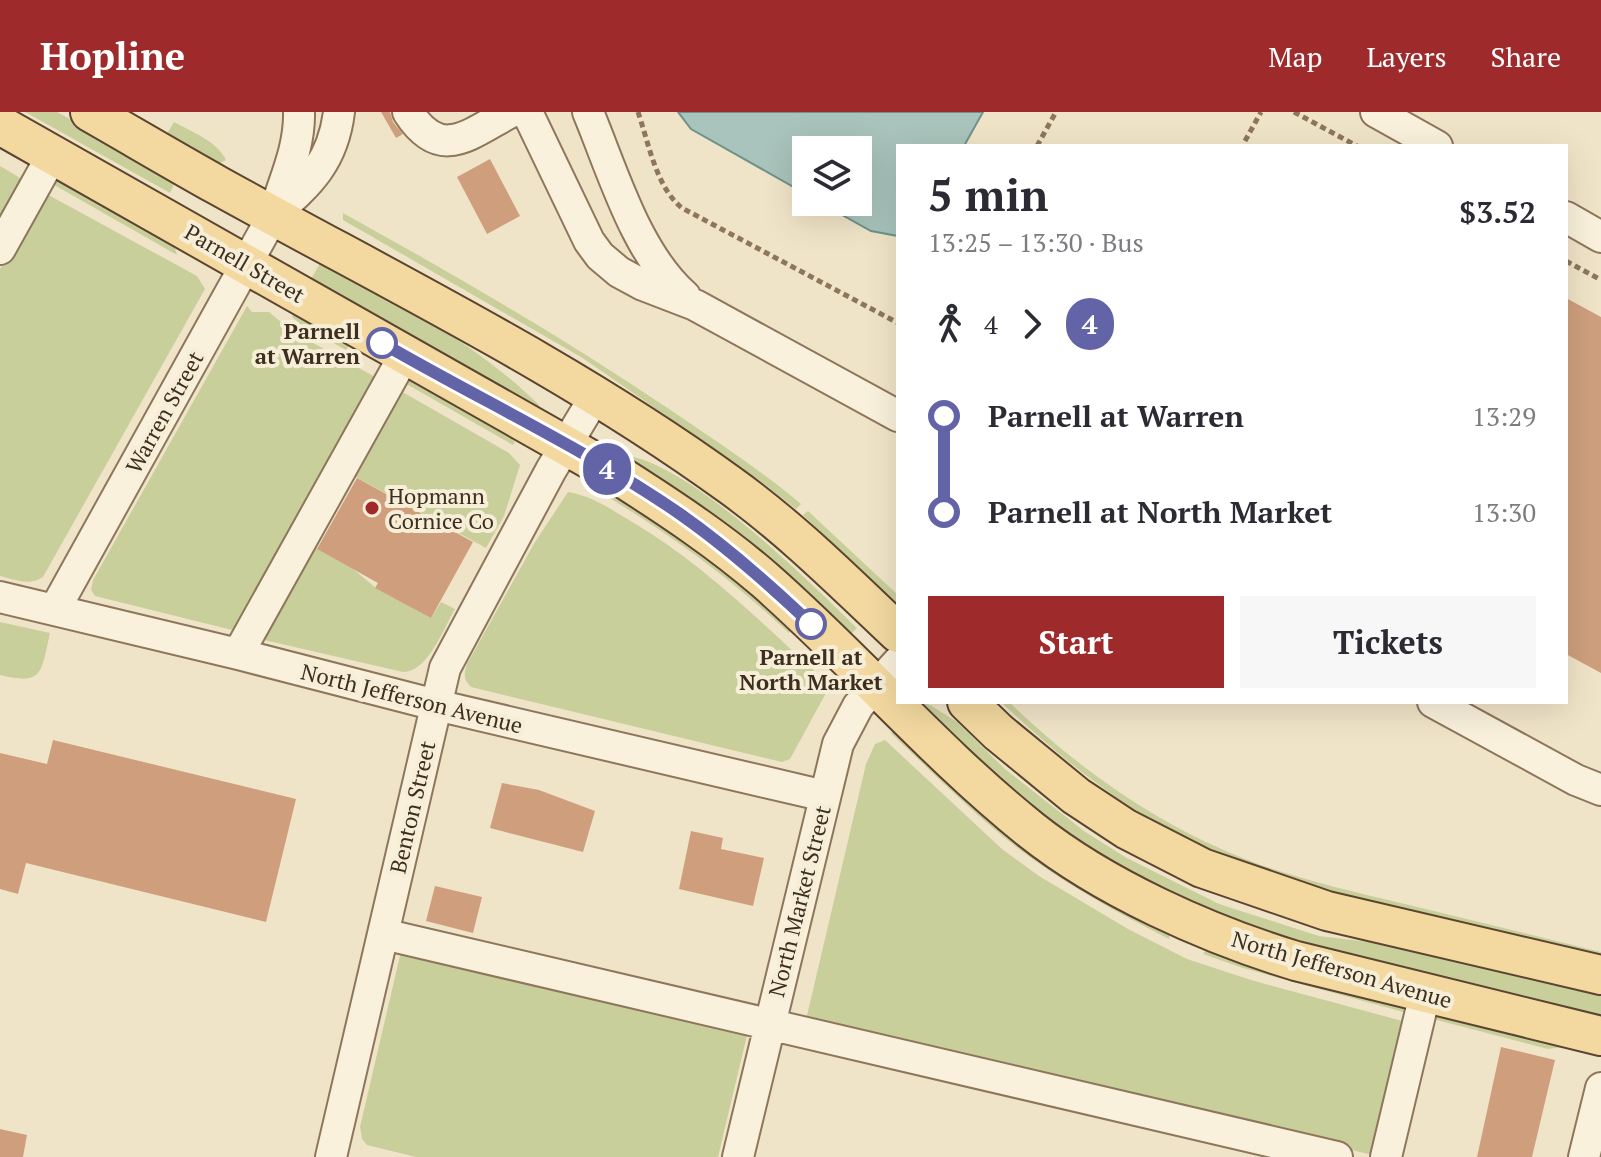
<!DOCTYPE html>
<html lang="en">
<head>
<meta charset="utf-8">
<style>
	:root { --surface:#fff; --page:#f7f7f7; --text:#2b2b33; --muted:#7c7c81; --accent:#9e2a2b }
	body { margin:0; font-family:"PT Serif",serif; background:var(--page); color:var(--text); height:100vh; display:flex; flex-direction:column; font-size:30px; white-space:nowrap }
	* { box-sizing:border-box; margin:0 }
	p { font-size:26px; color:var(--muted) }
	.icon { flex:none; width:44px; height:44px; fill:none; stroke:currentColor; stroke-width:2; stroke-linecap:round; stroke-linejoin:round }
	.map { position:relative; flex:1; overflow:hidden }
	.sheet { position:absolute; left:896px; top:32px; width:672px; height:560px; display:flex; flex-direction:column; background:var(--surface); border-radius:0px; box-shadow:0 8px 32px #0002 }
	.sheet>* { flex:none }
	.badge { padding:0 16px; border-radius:26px; font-size:28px; line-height:52px }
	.fabs { position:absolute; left:792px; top:24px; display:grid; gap:16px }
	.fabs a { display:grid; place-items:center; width:80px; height:80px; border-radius:0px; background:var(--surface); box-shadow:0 8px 32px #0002; font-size:40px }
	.map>.badge { position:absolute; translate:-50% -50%; box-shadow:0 0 0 4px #fff }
	.legs { display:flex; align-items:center; gap:12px; height:88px; padding:0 32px; font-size:26px }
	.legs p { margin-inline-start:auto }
	.head { display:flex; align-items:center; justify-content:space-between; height:136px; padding:0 32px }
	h1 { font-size:44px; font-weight:600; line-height:60px }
	.cta { display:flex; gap:16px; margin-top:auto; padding:16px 32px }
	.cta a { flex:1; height:92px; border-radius:0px; background:var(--accent); color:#fff; font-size:32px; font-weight:600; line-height:92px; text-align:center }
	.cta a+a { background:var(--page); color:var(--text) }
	ul { padding:0 32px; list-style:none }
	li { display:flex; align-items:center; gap:28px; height:96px; font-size:30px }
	li i { display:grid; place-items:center; width:12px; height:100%; margin:0 10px; background:currentColor }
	li i::after { content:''; width:20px; height:20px; margin:-10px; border:6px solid; border-radius:50%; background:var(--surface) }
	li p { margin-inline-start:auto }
	li:first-child i { background:linear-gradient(#0000 50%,currentColor 0) }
	li:last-child i { background:linear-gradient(currentColor 50%,#0000 0) }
	header { display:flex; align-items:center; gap:48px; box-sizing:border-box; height:112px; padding:0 40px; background:var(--accent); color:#fff }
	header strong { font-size:38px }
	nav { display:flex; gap:44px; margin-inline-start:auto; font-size:28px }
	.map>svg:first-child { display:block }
	.green { fill:#c9cf9b }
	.water { fill:#a9c4bc; stroke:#6f938a; stroke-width:2 }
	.building { fill:#cf9f7d }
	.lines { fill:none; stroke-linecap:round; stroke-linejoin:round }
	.minor-casing { stroke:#8d765c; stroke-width:34 }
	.major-casing { stroke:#5b4430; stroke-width:42 }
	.path { stroke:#8d765c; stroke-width:5; stroke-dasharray:6 4; stroke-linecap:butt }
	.minor { stroke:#faf1dc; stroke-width:30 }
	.major { stroke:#f3d9a0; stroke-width:38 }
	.line-1-casing { stroke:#fff; stroke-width:18 }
	.line-1 { stroke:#6364a8; stroke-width:12 }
	.stop-1-dot { fill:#fff; stroke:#6364a8; stroke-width:4 }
	.poi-dot { fill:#9e2a2b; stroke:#f7eed8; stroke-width:3 }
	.labels { text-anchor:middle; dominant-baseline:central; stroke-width:8; stroke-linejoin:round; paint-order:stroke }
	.street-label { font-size:22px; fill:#3d2e20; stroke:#f7eed8 }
	.stop-label { font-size:22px; font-weight:bold; fill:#3d2e20; stroke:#f7eed8; text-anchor:end }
	.poi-label { font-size:22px; fill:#3d2e20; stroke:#f7eed8; text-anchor:start }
</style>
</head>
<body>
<header>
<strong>Hopline</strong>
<nav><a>Map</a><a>Layers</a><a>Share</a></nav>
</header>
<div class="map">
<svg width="1601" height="1045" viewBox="0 0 1601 1045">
	<rect width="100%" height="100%" fill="#f0e4c8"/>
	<path class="green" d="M25,0H57L177,66L170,81Z
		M174,10C192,20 217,29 226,48L216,53L165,25Z
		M0,54L27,70L0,119Z
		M55,68L174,133L177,143L49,70Z
		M43,80L197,164L205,177L43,465C29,474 16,468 0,464V157Z
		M343,101C455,163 566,227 672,299C716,329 761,358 801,392L796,397L758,367L581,245L343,108Z
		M322,148C397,191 476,231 538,292L539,294L535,301L327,182L311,167Z
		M247,194L252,200H269L293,220L377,266L236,519L95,484L91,478L93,468Z
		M294,201L350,232L346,238L301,213L292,205Z
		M408,267L507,322L515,330L513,333L403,270Z
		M399,278L509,341L520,353L504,404L486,436L352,363Z
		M619,343C682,343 811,471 857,516L847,526Z
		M594,374L603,375L718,450L794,517L789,521C729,465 665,418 594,377Z
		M568,380C592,384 609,396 629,408C701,450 760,509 821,565L826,581L790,647L782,650L471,575C463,567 464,562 467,552L535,430Z
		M808,399L898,483V492L803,403Z
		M312,434L353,457L376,476L431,506L441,490L455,497C444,516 427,561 403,560L264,528L263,523Z
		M0,510L50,521C41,560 44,574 0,563Z
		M919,590L930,593L957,610L1005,657L1084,719L1125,745L1219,792L1319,824L1428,837L1601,878V908L1300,835L1170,785L1056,716L916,594Z
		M1001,590H1009C1080,658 1160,715 1253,750C1302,768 1354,780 1405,792C1471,808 1536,824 1601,840V847C1536,831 1471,815 1406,799C1337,782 1267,765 1203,735C1126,699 1062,648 1001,590Z
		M890,620L898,622L1170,821L1169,827C1120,802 1072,776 1027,743C978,707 934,662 890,620Z
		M885,628L1002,737L1039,764L1128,817L1187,847L1251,868L1406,910L1373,1043L805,912L866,652L875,632Z
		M402,835L749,915L718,1045H416L367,1033L362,1027L360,1015Z
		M1207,837L1401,890L1407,901L1243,856L1203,842Z
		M1432,900L1566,931L1564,935L1548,937L1429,906Z"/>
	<path class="water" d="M678,0H983L964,34H898V124L871,119L819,90H858V38H806V82L691,17Z"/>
	<path class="building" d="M381,0H390L393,10L403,22L396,26Z
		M490,47L520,104L487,122L457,65Z
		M1566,186L1601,205V561L1566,542Z
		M357,366L473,430L431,506L375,476L378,471L317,437Z
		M53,628L296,687L266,810L26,751L18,782L0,777V641L47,652Z
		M502,671L539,678L595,699L583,740L490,716Z
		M691,719L723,726L721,737L764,746L753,794L679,777Z
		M435,774L482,785L473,821L426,809Z
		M1501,935L1555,948L1532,1045H1477Z
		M0,1017L27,1023L23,1045H0Z"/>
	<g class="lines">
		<g class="minor-casing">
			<path id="minor" d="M408,0C441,51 469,22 511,0
				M527,0L589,129L600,144L619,160L643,173L695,193L898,304
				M588,0C613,60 636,141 685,184
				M1376,0L1437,34
				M274,102C310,71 333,49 339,0
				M1566,105L1601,125
				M0,137L53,42
				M0,485L238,542L436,593L825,684
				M55,497L274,102C284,68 300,36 299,0
				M238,542L404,244
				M1433,590L1576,668L1601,678
				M383,822L1337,1045
				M331,1045L445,556L551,358L596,283
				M738,1045L838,632L858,594L898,550
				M1386,1045L1425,882
				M1584,1045L1601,976"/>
		</g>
		<g class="major-casing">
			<path id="major" d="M90,0C132,24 174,49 217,73C390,169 569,256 730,373C790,416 844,470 898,521
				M0,13L623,366C673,398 721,430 766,469C857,549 936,642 1031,718C1104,776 1207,822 1296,849L1601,924
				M967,590L998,620L1076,684L1126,717L1202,756L1327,799L1601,863"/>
		</g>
		<path class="path" d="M638,0C649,32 656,75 682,96L898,211
			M1294,0L1357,34
			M1245,29L1261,0
			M1037,34L1056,0
			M1566,149L1601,168"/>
		<use href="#minor" class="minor"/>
		<use href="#major" class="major"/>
	</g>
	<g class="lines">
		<g class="line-1-casing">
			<path id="line-1" d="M382,231C480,288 586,337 680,402C727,435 769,472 811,512"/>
		</g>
		<use href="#line-1" class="line-1"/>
	</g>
	<g class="stop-1-dot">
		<circle cx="382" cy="231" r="14"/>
		<circle cx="811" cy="512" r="14"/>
	</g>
	<circle class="poi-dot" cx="372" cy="396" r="8"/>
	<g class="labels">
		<g class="street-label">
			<text transform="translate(245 151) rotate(30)">Parnell Street</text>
			<text transform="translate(164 300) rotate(-61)">Warren Street</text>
			<text transform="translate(412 586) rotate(14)">North Jefferson Avenue</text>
			<text transform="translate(412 695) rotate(-77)">Benton Street</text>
			<text transform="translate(799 789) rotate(-76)">North Market Street</text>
			<text transform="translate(1342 857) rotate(16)">North Jefferson Avenue</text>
		</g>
		<g class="stop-label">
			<text x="360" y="218">Parnell<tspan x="360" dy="25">at Warren</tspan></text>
			<text x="811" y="544" text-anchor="middle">Parnell at<tspan x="811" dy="25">North Market</tspan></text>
		</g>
		<g class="poi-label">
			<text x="388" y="383">Hopmann<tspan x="388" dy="25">Cornice Co</tspan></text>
		</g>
	</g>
</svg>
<div class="fabs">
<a><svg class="icon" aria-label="layers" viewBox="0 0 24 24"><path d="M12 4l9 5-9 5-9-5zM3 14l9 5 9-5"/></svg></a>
</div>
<b class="badge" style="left:607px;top:357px;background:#6364a8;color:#fff">4</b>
<section class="sheet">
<div class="head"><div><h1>5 min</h1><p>13:25 – 13:30 · Bus</p></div><b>$3.52</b></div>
<div class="legs"><svg class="icon" aria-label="walk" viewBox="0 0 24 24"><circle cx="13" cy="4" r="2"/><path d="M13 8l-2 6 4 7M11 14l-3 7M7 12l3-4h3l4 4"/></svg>4<svg class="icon" aria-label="forward" viewBox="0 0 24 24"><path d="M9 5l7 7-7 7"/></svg><b class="badge" style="background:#6364a8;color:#fff">4</b></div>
<ul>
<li><i style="color:#6364a8"></i><b>Parnell at Warren</b><p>13:29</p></li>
<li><i style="color:#6364a8"></i><b>Parnell at North Market</b><p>13:30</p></li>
</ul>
<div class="cta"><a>Start</a><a>Tickets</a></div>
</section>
</div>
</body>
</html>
